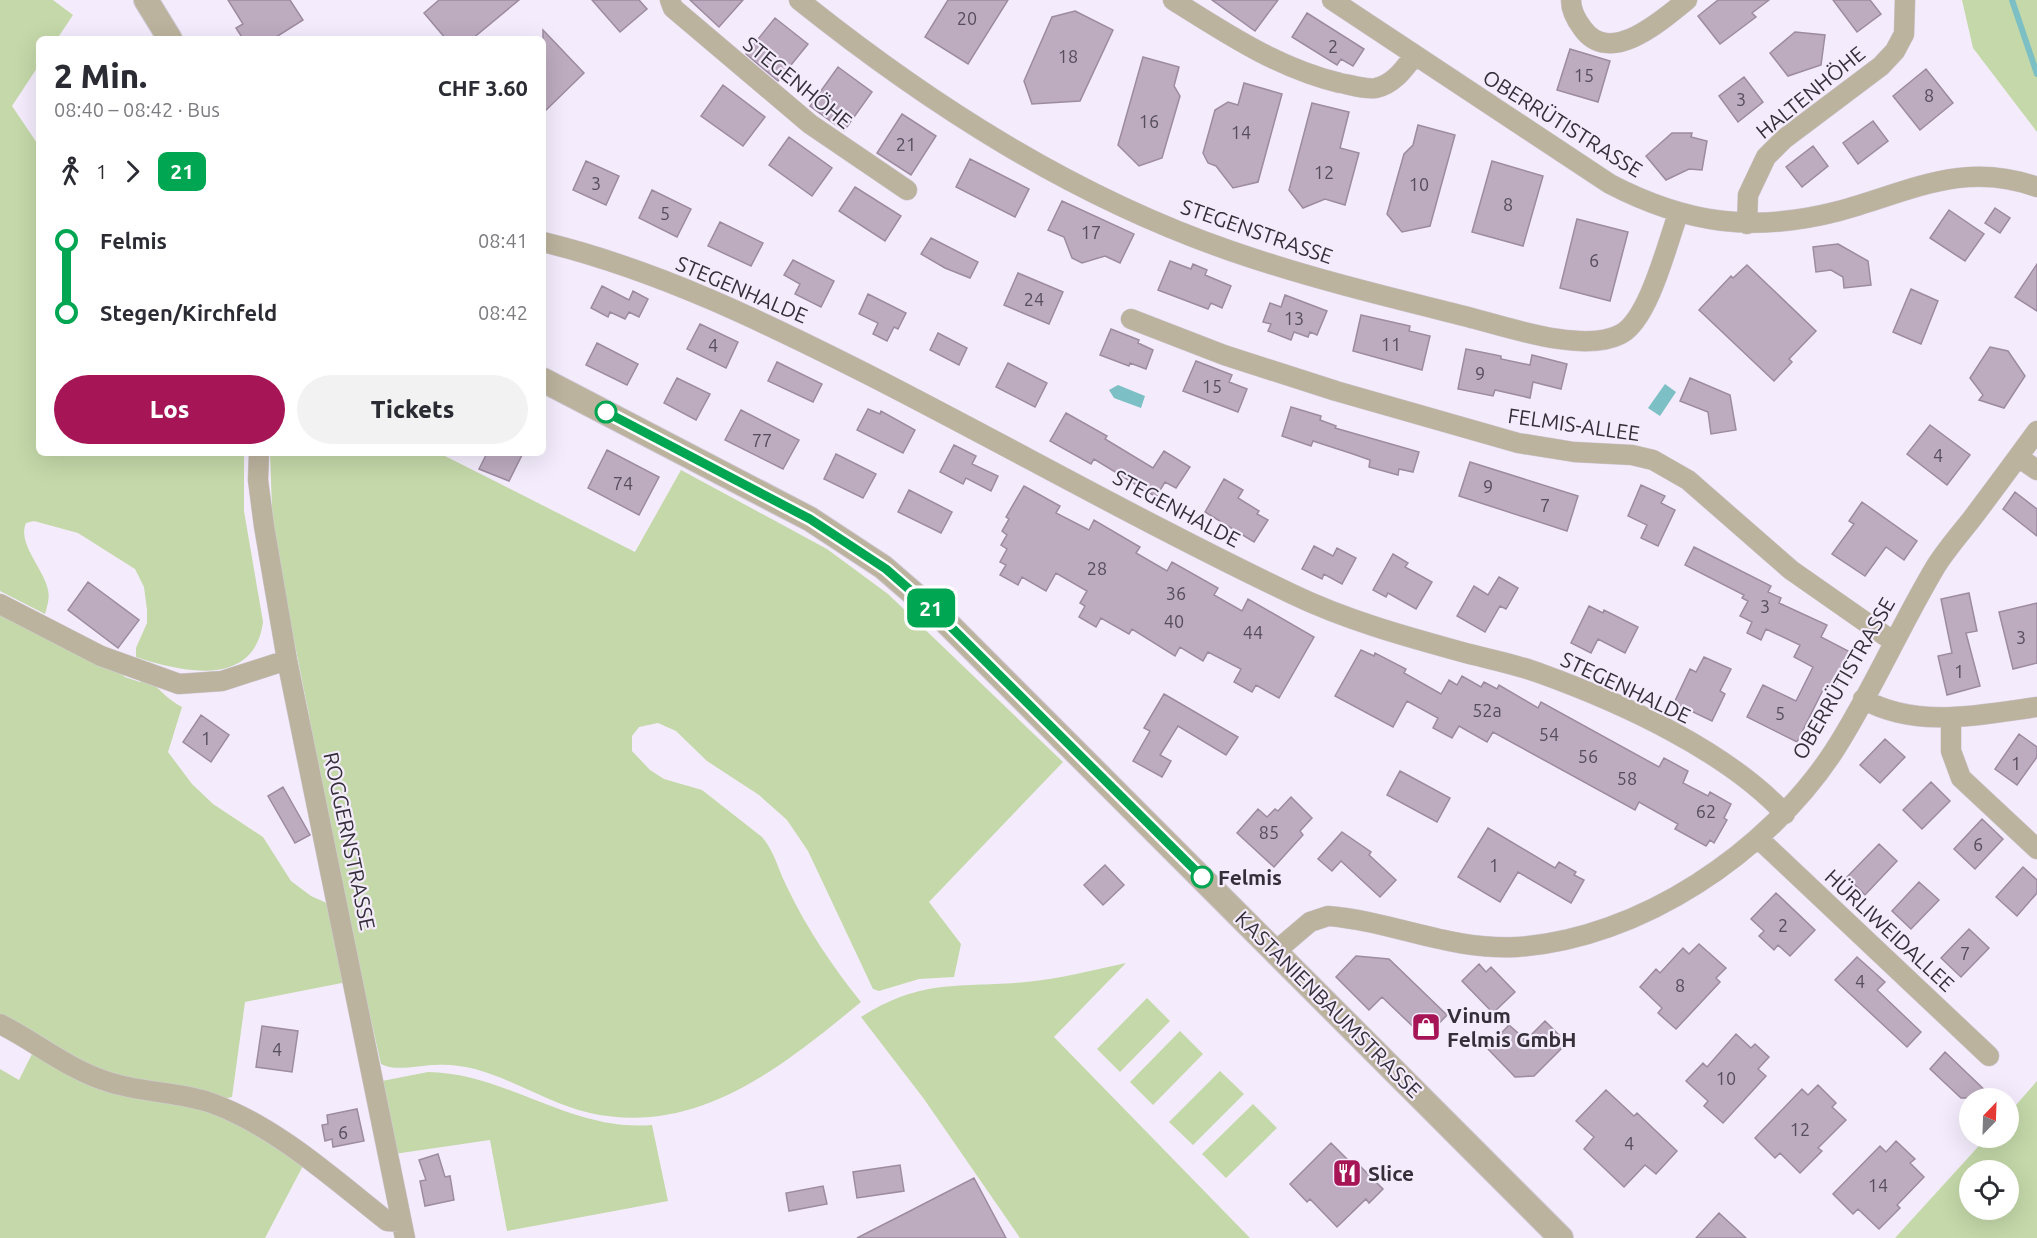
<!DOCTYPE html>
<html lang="de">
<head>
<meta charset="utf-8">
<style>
	:root { --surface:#fff; --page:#f2f2f3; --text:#2b2b33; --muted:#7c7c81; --accent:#a61556 }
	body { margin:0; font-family:Ubuntu,sans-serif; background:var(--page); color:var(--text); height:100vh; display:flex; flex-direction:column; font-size:22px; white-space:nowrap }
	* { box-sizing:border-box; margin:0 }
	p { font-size:20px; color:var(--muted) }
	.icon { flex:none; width:33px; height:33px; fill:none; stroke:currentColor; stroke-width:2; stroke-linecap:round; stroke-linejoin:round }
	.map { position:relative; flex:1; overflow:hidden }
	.drawer { position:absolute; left:36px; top:36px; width:510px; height:420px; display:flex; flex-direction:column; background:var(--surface); border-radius:9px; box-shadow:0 6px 24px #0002 }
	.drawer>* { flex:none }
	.badge { padding:0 12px; border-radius:9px; font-size:21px; line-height:39px }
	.needle { width:39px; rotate:23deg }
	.fabs { position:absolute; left:1959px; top:1088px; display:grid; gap:12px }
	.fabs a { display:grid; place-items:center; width:60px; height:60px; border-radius:50%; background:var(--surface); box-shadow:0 6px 24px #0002; font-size:30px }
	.map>.badge { position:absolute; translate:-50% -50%; box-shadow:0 0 0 3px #fff }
	.legs { display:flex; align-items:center; gap:9px; height:66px; padding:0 18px; font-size:20px }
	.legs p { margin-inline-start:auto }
	.head { display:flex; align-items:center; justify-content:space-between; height:102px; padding:0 18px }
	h1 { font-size:33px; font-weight:800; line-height:45px }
	.action { display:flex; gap:12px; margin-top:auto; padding:12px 18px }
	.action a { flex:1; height:69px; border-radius:36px; background:var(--accent); color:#fff; font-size:24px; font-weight:800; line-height:69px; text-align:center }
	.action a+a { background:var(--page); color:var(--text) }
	ul { padding:0 18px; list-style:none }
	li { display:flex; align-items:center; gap:21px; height:72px; font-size:22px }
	li i { display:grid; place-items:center; width:9px; height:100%; margin:0 8px; background:currentColor }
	li i::after { content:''; width:15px; height:15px; margin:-8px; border:4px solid; border-radius:50%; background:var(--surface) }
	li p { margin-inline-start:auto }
	li:first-child i { background:linear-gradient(#0000 50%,currentColor 0) }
	li:last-child i { background:linear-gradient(currentColor 50%,#0000 0) }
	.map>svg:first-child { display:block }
	.green { fill:#c4d8a9; fill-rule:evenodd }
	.water { fill:#7cbfc4 }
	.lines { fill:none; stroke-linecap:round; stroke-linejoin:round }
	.stream { stroke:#7cbfc4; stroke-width:6 }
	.building { fill:#bdabc0; stroke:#9d8ba0; stroke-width:1.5 }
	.minor-casing { stroke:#d1cad9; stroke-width:21 }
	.tertiary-casing { stroke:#d1cad9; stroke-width:26 }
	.minor { stroke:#bcb39e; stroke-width:20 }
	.tertiary { stroke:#bcb39e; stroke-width:24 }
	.line-1-casing { stroke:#fff; stroke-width:14 }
	.line-1 { stroke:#00a651; stroke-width:9 }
	.stop-1-dot { fill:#fff; stroke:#00a651; stroke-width:3 }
	.labels { text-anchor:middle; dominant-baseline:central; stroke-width:4.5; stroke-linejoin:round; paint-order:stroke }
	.number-label { font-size:18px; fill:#564e5b }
	.street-label { font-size:21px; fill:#342f39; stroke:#f4ecfc }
	.stop-label { font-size:21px; font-weight:bold; fill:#342f39; stroke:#f4ecfc; text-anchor:start }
	.poi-label { font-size:21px; font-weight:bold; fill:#342f39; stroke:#f4ecfc; text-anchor:start }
</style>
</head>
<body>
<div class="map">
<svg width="2037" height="1238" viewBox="0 0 2037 1238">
	<rect width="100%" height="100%" fill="#f4ecfc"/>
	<path class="green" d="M0,0H53L73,15L57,39H39V65L12,106L39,146V453H244V511L263,622C254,689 181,672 136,657V648L147,623V610L144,587L135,569L78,533L34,521L26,523C17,544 44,569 48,590C50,598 47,607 45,614L0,591Z
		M1962,0H2037V132L1973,48Z
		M270,453H439L635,552L681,470L827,549L888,594L1063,762L929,902L961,944L954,977L919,979L879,991L873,989L808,851L787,820L759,795L707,761L676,731L658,723L639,727L632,736V751L650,770L664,779L702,790L762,837C775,852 778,870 787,887C807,929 832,966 861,1002C783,1066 698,1137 590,1113C550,1104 515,1080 475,1069C463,1066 448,1064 435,1065C419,1065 395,1072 381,1064L327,827L309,715L273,536Z
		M0,610L116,668L125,677L140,682L144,677C159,687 166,699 182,707L168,752L192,784L213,804L263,837L291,881L311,896L329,904L347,982L245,1002L232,1097L217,1100L108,1080L0,1020Z
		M1126,963L1054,1037L1250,1238H1020L924,1099L861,1017C922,978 958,988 1026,982C1060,979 1093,970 1126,963Z
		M1147,998L1170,1021L1120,1072L1097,1049Z
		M1180,1031L1203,1054L1153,1105L1130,1082Z
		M34,1050L220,1112L305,1162L265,1238H0V1069L19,1080Z
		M1220,1071L1244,1094L1193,1145L1169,1122Z
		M428,1072C507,1073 571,1132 652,1125L668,1201L507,1231L490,1140L394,1154L382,1081Z
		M2037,1081V1238H1895L1987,1137H2008L2009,1113ZM1970,1170H2008V1209H1970Z
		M1253,1104L1277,1128L1226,1178L1202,1154Z"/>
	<path class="water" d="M1665,384L1676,392L1660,416L1648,408Z
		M1118,385L1145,396L1141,408L1114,398L1109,390Z"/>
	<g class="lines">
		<path class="stream" d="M2012,0L2037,74"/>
	</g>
	<path class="building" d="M228,0H290L303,20L273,39H243L236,28L243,24Z
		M439,0H519L472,39H446L424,13Z
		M592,0H639L647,9L620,32Z
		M690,0H743L719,27Z
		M948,0H1008L968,64L925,37Z
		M1212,0H1278L1255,31Z
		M1718,0H1769L1752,13L1756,17L1720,44L1698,16Z
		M1833,0H1870L1881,14L1857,32Z
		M1075,11L1113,30L1080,101L1032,104L1024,81L1052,17Z
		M1307,13L1364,49L1353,66L1341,59L1337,65L1292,37Z
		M775,18L808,44L778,81L746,54Z
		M543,30L584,73L543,113Z
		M1795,32L1825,35L1821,65L1788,76L1770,53Z
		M1570,49L1610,61L1598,102L1557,90Z
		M1143,57L1179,67L1174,86L1180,96L1162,158L1139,166L1118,145Z
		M838,67L872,92L844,131L810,106Z
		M1926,69L1953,103L1920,130L1893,96Z
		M1744,77L1763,102L1738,122L1719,96Z
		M1244,83L1282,94L1258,182L1233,188L1216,166L1208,163L1203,153L1215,110L1228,102L1238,105Z
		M723,85L765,117L743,146L701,116Z
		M1312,103L1349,112L1340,148L1359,153L1345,205L1325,199L1303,208L1289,190Z
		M902,114L936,136L911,175L877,153Z
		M1873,121L1888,141L1858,164L1843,143Z
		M1418,125L1455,135L1430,226L1402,232L1387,214L1404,154L1413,145Z
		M1672,133H1692L1691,137L1707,141L1702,170L1689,169L1666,180L1646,156Z
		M789,137L832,168L812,196L769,165Z
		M1813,146L1828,166L1802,187L1786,167Z
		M970,159L1029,189L1015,217L956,187Z
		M586,161L619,176L606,205L573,190Z
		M1492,161L1543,176L1523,246L1472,232Z
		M855,187L901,216L885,241L839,211Z
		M652,190L691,209L677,237L639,218Z
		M1062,201L1134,234L1120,263L1105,256L1082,263L1072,258L1064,237L1048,230Z
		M1995,208L2010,218L2000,233L1985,223Z
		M1949,210L1984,234L1965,261L1930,238Z
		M1577,219L1628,232L1610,301L1560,288Z
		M720,222L763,243L751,266L708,246Z
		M931,238L978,262L970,278L945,268L921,254Z
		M1838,244L1868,261L1871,285L1844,288L1843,277L1831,270L1816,272L1813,247Z
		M793,260L834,281L821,307L795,294L800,284L784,275Z
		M1170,261L1191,269L1193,264L1207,270L1205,275L1231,286L1222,308L1211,303L1208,309L1158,290Z
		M2037,264V311L2015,297Z
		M1747,265L1816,331L1789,359L1792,362L1774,381L1699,310L1731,276L1733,278Z
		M1018,273L1063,292L1049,324L1004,305Z
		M602,286L629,300L633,291L648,299L639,317L629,312L625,319L610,312L608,317L591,308Z
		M1911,289L1938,301L1921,344L1893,332Z
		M868,294L906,313L898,329L894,327L887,341L873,334L878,323L859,314Z
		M1285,295L1327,311L1317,335L1310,332L1308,337L1294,332L1291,340L1268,331L1271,324L1263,322L1270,303L1281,307Z
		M1361,315L1410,326L1409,331L1430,336L1422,370L1353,351Z
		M700,324L738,342L726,368L687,349Z
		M1111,329L1139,340L1138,343L1153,350L1146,369L1130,363L1129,366L1100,355Z
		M938,333L967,348L959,365L930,350Z
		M597,343L638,364L627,385L586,365Z
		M1990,347L2008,351L2025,376L2004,408L1979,400L1983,395L1970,378Z
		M1466,349L1501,356V359L1530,365L1532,355L1567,364L1561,389L1533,382L1530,398L1495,390L1493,396L1458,389Z
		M1196,361L1232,375L1229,382L1247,389L1238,412L1183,391Z
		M777,362L822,384L813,402L768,381Z
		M1008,363L1047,383L1035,407L996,387Z
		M677,378L710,394L696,420L664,403Z
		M1690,378L1730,395L1736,430L1711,434L1708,412L1680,401Z
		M1291,407L1321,416L1320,420L1336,426L1335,428L1419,452L1413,472L1399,469L1398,475L1369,467L1370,460L1353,454L1313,441L1311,446L1282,436Z
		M868,409L880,414L881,411L915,430L903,453L857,430Z
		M741,410L799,440L783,469L725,440Z
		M1066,413L1107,436L1105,439L1153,468L1164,451L1190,467L1176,488L1165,482L1156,497L1094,459L1091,464L1050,441Z
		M1930,425L1970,455L1947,485L1907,454Z
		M954,445L976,456L972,464L998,476L991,491L966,478L963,484L940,472Z
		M607,450L659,477L639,515L588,488Z
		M487,453H523L509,481L479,469Z
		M836,454L876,474L863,498L824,479Z
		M1470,462L1578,496L1567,531L1459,496Z
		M1224,479L1243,490L1238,498L1259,511L1257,514L1268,520L1254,542L1205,512Z
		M1641,485L1665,496L1661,503L1675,510L1658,546L1641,538L1647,525L1628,516Z
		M1024,486L1060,506L1056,513L1089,530L1094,520L1140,547L1136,553L1167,571L1172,562L1218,588L1214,595L1242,611L1248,599L1314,637L1279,698L1256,685L1252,692L1234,682L1241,669L1208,652L1203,661L1180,647L1175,656L1132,629L1129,634L1101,618L1096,627L1079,617L1085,606L1080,603L1087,591L1056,573L1046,591L1022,577L1018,585L1000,575L1006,565L1000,562L1007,549L1001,545L1007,535L1002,531L1009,519L1006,517Z
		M909,490L952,512L941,533L898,512Z
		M2015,492L2037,509V536L2003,509Z
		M1862,502L1917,541L1904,560L1886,547L1865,576L1832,554L1854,524L1849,521Z
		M1314,546L1333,556L1337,548L1356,558L1342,584L1324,574L1322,579L1302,569Z
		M1694,547L1771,586L1768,592L1781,598L1779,603L1827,625L1821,637L1852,653L1834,688L1826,684L1797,742L1747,717L1763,685L1796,701L1813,667L1794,657L1800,645L1766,629L1761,640L1747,633L1752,622L1740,616L1748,601L1742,598L1744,595L1685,565Z
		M1393,554L1408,563L1405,567L1432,582L1416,609L1388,593L1386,597L1373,590Z
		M1499,577L1518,588L1506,609L1500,606L1485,632L1457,616L1474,586L1488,595Z
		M88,582L139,620L118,648L68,610Z
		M1969,593L1977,631L1966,633L1980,686L1947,695L1938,656L1952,653L1941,599Z
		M2037,603V663L2013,669L1999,612Z
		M1589,606L1603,613L1604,610L1638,627L1625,653L1598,639L1591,653L1571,643Z
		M1361,650L1374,656L1375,653L1406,669L1404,673L1441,694L1449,680L1457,685L1462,676L1481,687L1484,682L1497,689L1499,685L1538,708L1541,702L1659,767L1664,758L1688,771L1683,783L1708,796L1710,792L1731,804L1724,818L1727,820L1714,843L1710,840L1706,846L1675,829L1678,824L1639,802L1635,810L1493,732L1487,742L1459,726L1452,738L1433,728L1438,718L1407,701L1393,727L1335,696Z
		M1704,657L1731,669L1720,691L1725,694L1712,721L1674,703L1690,669L1696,672Z
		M1164,694L1238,737L1226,755L1178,726L1160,755L1171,761L1162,777L1133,761L1150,731L1144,728Z
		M201,715L229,735L211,762L183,742Z
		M2019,734L2037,747V757L2017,785L1995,769Z
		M1885,739L1905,757L1880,783L1860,765Z
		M1400,771L1450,798L1437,822L1387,795Z
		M1931,782L1950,801L1922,829L1903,810Z
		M283,787L310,835L295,843L268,796Z
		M1291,797L1312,818L1300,831L1303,835L1274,867L1237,833L1258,809L1267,817L1275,809L1278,811Z
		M1982,819L2003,839L1975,869L1954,849Z
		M1488,828L1555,868L1559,862L1576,872L1574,875L1584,880L1571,903L1518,872L1500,902L1458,877Z
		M1342,832L1371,852L1369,855L1396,880L1380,897L1341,861L1332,871L1318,859Z
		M1879,844L1897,861L1865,895L1847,877Z
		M1105,865L1124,885L1103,905L1084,885Z
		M2023,867L2037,880V893L2017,916L1996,897Z
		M1919,882L1939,900L1911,929L1892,911Z
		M1776,893L1815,930L1790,956L1778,945L1774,950L1759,936L1764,931L1751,919Z
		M1969,929L1989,948L1961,977L1941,958Z
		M1699,944L1726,968L1716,978L1720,982L1676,1029L1658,1013L1662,1008L1640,987L1656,969L1660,973L1683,948L1689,954Z
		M1356,956L1389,959L1447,1015L1425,1038L1382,997L1369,1010L1336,977Z
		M1857,957L1885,982L1877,990L1921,1032L1907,1047L1835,980Z
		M1479,964L1486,972L1491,967L1515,992L1493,1013L1462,981Z
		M1545,1021L1567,1043L1534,1076L1515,1077L1487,1048L1509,1025L1526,1040Z
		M262,1026L298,1031L292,1072L256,1067Z
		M1736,1034L1751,1048L1755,1044L1769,1057L1758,1069L1766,1076L1723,1123L1704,1106L1708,1101L1686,1081L1703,1063L1707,1067Z
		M1945,1052L1993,1098H1961L1930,1069Z
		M1818,1085L1836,1103L1832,1107L1846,1120L1818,1148L1822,1151L1800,1173L1780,1153L1775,1158L1755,1138L1802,1089L1808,1095Z
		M1606,1090L1634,1116L1637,1113L1677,1151L1656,1174L1645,1165L1624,1187L1584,1149L1594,1137L1576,1121Z
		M357,1109L364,1141L333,1147L332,1139L325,1141L322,1125L328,1124L327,1115Z
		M1896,1141L1915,1159L1910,1163L1924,1177L1897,1205L1900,1208L1879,1229L1858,1209L1853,1214L1833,1194L1880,1146L1886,1152Z
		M1331,1143L1356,1168L1359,1165L1383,1189L1369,1203L1366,1199L1337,1227L1310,1199L1307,1202L1290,1184Z
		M438,1154L445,1177L450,1176L454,1200L425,1206L420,1181L426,1180L419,1160Z
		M900,1165L904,1191L857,1198L853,1172Z
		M974,1178L1006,1238H857L908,1212Z
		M823,1186L827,1204L789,1211L786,1193Z
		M1719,1213L1746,1238H1696Z"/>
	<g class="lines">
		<g class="minor-casing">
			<path id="minor" d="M670,0L673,8L810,124L907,190
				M799,0C929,104 1072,196 1231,251C1309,278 1388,297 1468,317C1507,327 1584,354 1621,334C1649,319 1667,244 1678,214
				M1173,0C1227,34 1278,68 1340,83C1352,85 1365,90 1376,88C1394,84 1404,69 1414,56
				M1332,0L1610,184C1687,224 1754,233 1839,211C1909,192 1963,160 2037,187
				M1571,0C1571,11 1576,20 1583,29C1611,67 1663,19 1687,0
				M1747,224L1748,195L1766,157L1784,139L1881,66L1895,51L1904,34L1905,0
				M543,242C658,270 764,322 869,375C1010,447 1149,526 1292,594C1346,620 1404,636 1462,652C1488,659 1516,664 1542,674C1622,703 1727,751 1785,814
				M1131,319L1224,355L1336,391L1518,443L1574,452L1632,455L1653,460L1688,480L1791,570L1894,642
				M259,453L258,480L264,526L287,660L405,1238
				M2018,457L2037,470
				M0,604L101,656L179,684L222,681L287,660
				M1863,699C1916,729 1980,715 2037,707
				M1951,719V751L1961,778L2037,849
				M1759,839L1989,1056
				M1276,951L1310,922L1328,916C1392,921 1451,951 1517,947C1640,939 1768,852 1834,751C1872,692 1900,626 1936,566C1946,550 1959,535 1971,520C1993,491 2015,461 2037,431
				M0,1024C38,1043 70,1071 112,1083C145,1093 182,1092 214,1104C278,1128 335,1180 387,1221L401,1222"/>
		</g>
		<g class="tertiary-casing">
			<path id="tertiary" d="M146,0L170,39
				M543,380L810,519L883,567L942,618L1561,1238"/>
		</g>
		<use href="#minor" class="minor"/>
		<use href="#tertiary" class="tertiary"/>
	</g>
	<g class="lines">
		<g class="line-1-casing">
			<path id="line-1" d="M606,412L810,519L886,569L942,618L1202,877"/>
		</g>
		<use href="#line-1" class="line-1"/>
	</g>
	<defs>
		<g id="shop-square" transform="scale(1.5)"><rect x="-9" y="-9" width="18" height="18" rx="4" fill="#a61556" stroke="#f4ecfc"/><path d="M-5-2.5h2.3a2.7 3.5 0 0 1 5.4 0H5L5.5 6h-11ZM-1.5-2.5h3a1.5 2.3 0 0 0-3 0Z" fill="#fff"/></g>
		<g id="restaurant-square" transform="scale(1.5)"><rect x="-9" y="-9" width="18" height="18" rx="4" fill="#a61556" stroke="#f4ecfc"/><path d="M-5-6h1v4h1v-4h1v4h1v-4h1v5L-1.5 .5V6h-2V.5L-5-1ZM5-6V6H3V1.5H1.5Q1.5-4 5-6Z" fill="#fff"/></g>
	</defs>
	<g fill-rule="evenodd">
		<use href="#shop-square" x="1426" y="1027"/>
		<use href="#restaurant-square" x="1347" y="1173"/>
	</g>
	<g class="stop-1-dot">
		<circle cx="606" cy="412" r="10"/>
		<circle cx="1202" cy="877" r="10"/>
	</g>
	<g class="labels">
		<g class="number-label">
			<text x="967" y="18">20</text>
			<text x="1333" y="46">2</text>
			<text x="1068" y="56">18</text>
			<text x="1584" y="75">15</text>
			<text x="1929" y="95">8</text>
			<text x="1741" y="99">3</text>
			<text x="1149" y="121">16</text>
			<text x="1241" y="132">14</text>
			<text x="906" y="144">21</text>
			<text x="1324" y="172">12</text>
			<text x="596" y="183">3</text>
			<text x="1419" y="184">10</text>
			<text x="1508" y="204">8</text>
			<text x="665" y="213">5</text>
			<text x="1091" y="232">17</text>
			<text x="1594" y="260">6</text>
			<text x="1034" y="299">24</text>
			<text x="1294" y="318">13</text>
			<text x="1391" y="344">11</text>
			<text x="713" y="345">4</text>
			<text x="1480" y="373">9</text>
			<text x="1212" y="386">15</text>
			<text x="762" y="440">77</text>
			<text x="1938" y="455">4</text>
			<text x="623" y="483">74</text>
			<text x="1488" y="486">9</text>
			<text x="1545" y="505">7</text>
			<text x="1097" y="568">28</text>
			<text x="1176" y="593">36</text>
			<text x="1765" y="606">3</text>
			<text x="1174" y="621">40</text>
			<text x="1253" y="632">44</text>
			<text x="2021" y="637">3</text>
			<text x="1959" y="671">1</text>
			<text x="1487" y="710">52a</text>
			<text x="1780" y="713">5</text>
			<text x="1549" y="734">54</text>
			<text x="206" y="738">1</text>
			<text x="1588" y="756">56</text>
			<text x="2016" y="763">1</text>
			<text x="1627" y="778">58</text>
			<text x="1706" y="811">62</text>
			<text x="1269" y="832">85</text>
			<text x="1978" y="844">6</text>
			<text x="1494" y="865">1</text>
			<text x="1783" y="925">2</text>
			<text x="1965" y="953">7</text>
			<text x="1860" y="981">4</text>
			<text x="1680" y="985">8</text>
			<text x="277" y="1049">4</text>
			<text x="1726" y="1078">10</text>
			<text x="1800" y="1129">12</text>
			<text x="343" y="1132">6</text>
			<text x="1629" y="1143">4</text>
			<text x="1878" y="1185">14</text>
		</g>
		<g class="street-label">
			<text transform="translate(798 82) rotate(39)">STEGENHÖHE</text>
			<text transform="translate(1810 92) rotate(-39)">HALTENHÖHE</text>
			<text transform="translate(1563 123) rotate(32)">OBERRÜTISTRASSE</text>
			<text transform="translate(1257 231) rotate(19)">STEGENSTRASSE</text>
			<text transform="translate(742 289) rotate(23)">STEGENHALDE</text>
			<text transform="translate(1574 424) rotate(8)">FELMIS-ALLEE</text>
			<text transform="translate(1177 508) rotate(28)">STEGENHALDE</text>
			<text transform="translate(1843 678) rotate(-60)">OBERRÜTISTRASSE</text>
			<text transform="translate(1626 687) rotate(25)">STEGENHALDE</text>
			<text transform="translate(350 841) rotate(78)">ROGGERNSTRASSE</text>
			<text transform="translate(1890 930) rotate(43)">HÜRLIWEIDALLEE</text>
			<text transform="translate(1329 1004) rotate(45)">KASTANIENBAUMSTRASSE</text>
		</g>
		<g class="stop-label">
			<text x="1218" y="877">Felmis</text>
		</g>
		<g class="poi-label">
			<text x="1447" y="1015">Vinum<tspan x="1447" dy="24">Felmis GmbH</tspan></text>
			<text x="1368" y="1173">Slice</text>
		</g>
	</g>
</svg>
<div class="fabs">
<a><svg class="needle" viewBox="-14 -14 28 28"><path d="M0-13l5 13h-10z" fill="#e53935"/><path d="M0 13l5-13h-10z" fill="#7c7c81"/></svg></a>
<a><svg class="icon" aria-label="locate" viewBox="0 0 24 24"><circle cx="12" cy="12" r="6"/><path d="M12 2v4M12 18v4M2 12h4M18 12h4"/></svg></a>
</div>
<b class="badge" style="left:931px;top:608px;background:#00a651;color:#fff">21</b>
<section class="drawer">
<div class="head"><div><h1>2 Min.</h1><p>08:40 – 08:42 · Bus</p></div><b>CHF 3.60</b></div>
<div class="legs"><svg class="icon" aria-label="walk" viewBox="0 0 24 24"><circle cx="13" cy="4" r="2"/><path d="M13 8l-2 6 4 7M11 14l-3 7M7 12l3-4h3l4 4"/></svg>1<svg class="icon" aria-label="forward" viewBox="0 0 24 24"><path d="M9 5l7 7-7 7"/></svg><b class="badge" style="background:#00a651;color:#fff">21</b></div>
<ul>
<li><i style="color:#00a651"></i><b>Felmis</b><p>08:41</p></li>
<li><i style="color:#00a651"></i><b>Stegen/Kirchfeld</b><p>08:42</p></li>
</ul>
<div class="action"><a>Los</a><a>Tickets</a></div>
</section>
</div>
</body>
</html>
